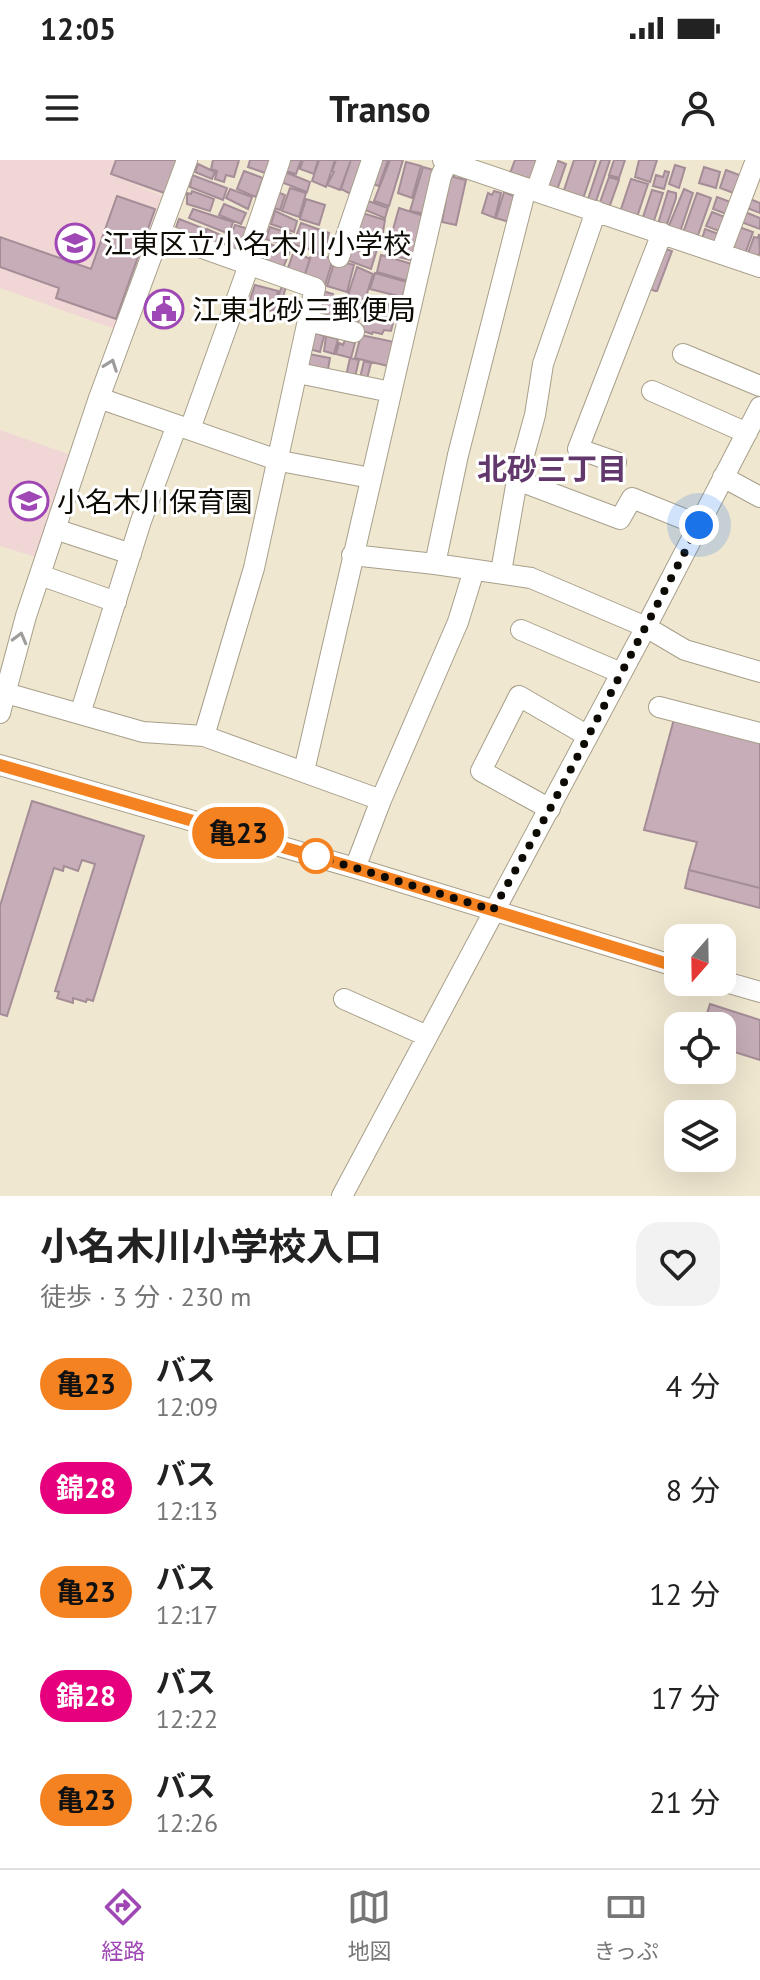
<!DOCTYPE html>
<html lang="ja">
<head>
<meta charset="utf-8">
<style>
	:root { --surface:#fff; --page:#f2f2f2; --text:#222; --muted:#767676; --line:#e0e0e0; --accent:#9f47b4 }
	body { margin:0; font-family:"PT Sans","Noto Sans JP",sans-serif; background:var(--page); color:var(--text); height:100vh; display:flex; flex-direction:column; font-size:30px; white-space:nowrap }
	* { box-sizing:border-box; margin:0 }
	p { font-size:26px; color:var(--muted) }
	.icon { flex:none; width:44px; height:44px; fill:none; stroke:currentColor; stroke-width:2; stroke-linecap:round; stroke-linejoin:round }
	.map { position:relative; height:1036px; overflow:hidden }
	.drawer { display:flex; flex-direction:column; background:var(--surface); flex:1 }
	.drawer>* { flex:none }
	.badge { padding:0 16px; border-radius:26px; font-size:28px; line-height:52px }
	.needle { width:52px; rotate:200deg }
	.controls { position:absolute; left:664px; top:764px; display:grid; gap:16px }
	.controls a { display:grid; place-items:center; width:72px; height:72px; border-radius:16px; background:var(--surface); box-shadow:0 8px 32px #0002; font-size:40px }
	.you { position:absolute; width:40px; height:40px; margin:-20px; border:6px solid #fff; border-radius:50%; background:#1a73e8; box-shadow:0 0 0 12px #1a73e833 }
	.map>.badge { position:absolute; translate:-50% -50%; box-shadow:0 0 0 4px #fff }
	.round { display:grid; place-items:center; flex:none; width:84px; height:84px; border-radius:24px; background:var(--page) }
	.overview { display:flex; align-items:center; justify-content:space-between; height:136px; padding:0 40px }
	h1 { font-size:38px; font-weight:700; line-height:60px }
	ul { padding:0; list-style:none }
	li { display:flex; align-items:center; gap:24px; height:104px; padding:0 40px }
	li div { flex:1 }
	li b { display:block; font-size:30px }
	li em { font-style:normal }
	li .badge { min-width:88px; font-weight:700; text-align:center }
	.status { display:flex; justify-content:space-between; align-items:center; height:56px; padding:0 40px; background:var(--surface); direction:ltr }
	.status svg { height:22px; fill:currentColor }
	header { display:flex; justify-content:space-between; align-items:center; height:104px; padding:0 40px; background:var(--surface); font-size:36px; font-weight:700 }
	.tabs { display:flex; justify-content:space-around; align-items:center; height:112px; border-top:2px solid var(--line); background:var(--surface); font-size:22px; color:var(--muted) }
	.tabs a { display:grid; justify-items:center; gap:4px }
	.tabs .current { color:var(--accent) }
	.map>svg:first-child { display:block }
	.education { fill:#f1d6d6 }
	.building { fill:#c6adb7; stroke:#a58d97; stroke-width:2 }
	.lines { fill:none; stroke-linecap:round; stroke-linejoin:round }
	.minor-casing { stroke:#a79f8a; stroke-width:22 }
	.minor { stroke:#fff; stroke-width:20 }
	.oneway { stroke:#9f9d9b }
	.line-casing { stroke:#fff; stroke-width:18 }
	.line { stroke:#f58220; stroke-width:12 }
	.walk { stroke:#0e0b05; stroke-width:8; stroke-dasharray:0 14.4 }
	.stop-dot { fill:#fff; stroke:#f58220; stroke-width:4 }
	.labels { text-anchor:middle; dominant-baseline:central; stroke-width:6; stroke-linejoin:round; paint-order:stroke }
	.poi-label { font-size:28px; fill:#0e0b05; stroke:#fff; text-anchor:start }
	.neighbourhood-label { font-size:30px; font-weight:bold; fill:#62376c; stroke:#fff }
</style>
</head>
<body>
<div class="status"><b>12:05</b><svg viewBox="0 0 49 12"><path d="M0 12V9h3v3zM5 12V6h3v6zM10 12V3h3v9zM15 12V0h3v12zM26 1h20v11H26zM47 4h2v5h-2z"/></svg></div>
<header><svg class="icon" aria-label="menu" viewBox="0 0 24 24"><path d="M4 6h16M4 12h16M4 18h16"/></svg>Transo<svg class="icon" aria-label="person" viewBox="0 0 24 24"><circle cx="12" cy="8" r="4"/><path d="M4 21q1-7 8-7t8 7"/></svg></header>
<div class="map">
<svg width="760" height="1036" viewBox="0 0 760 1036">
	<rect width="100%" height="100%" fill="#f0e7d0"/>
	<path class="education" d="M0,0H115L110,17L116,0H179L166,35L127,22L166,37L118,170L0,128Z
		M0,270L74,296L39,398L0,386Z"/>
	<path class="building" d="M116,0H179L167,34L111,14Z
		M213,0H239L234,17L226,15L224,22L215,19L217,11L211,9Z
		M250,0H274L268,14L248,7Z
		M289,0H301L296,14L282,10Z
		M303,0H318L314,14L300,9Z
		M319,0H335L326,27L312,21Z
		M336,0H351L340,30L327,25L334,12L332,11Z
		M351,0H364L351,34L341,29Z
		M374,0H388L379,26L366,22Z
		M390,0H403L389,46L374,41Z
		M515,0H539L531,23L509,16Z
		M556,0L566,4L556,33L544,28Z
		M574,0H596L583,39L563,33Z
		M601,0H610L595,44L587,42Z
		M614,0H625L619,18L609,15Z
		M639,0H657L650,22L635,17Z
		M406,2L421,6L412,38L398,33Z
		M198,4L215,12L212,19L195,12Z
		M675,5L685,8L679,28L669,24Z
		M423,7L437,11L426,54L410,51Z
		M704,7L720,12L716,28L699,23Z
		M726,10L742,16L736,34L720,28Z
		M244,11L263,18L256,37L237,29Z
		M665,11L669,12L664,29L653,26L656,15L663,17Z
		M285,12L310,22L307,32L281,22Z
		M192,15L227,28L223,40L190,27Z
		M450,16L466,20L456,65L442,62Z
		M609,17L619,20L609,48L599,45Z
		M631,19L648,24L637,57L620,52Z
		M290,28L306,33L299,57L282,51Z
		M230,29L252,37L248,49L226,38Z
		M684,29L693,33L680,72L668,68Z
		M272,30L285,35L280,50L267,46Z
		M652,30L663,33L653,64L642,60Z
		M192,31L214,39L210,51L187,44V33L191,34Z
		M494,31L501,33L495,58L482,53L488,33L492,35Z
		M668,31L676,33V38L666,67L658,64Z
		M504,32L516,37L509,62L496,58Z
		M697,33L711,38L697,78L683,73Z
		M117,36L155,49L116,159L56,138L59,128L0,107V77L91,109Z
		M717,37L733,43L729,55L713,49Z
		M306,39L325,45L319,65L300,59Z
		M750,39L760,43V53L747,48Z
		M368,41L388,48L385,58L365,50Z
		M224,44L246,53L241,64L219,55Z
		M399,48L427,57L415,101L386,94Z
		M193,49L233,62L229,74L189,58Z
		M275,51L297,61L294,72L271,64Z
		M359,52L385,60L382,78L353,69Z
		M712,52L725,57L719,71L706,66Z
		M745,52L760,58V69L741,62Z
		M179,59L205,69L200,82L174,73Z
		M301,63L329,73L324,94L293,84Z
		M235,65L252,70L249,81L231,75Z
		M270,67L291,74L287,86L266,79Z
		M739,67L753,72L745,94L731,89Z
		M207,69L225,77L221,88L204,79Z
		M705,69L721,75L713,83L702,79Z
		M759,74L760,92L757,99L747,96L754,77L758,78Z
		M352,75L379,83L371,109L344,99Z
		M228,76L247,83L241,98L222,91Z
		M267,83L290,91L283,108L261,101Z
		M663,88L672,91L657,131H655L645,127Z
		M294,91L310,99L304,117L287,111Z
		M312,92L333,99L325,125L303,121Z
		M381,95L412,104L408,121L377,112Z
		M335,100L354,105L347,132L327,126Z
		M357,107L373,114L365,140L348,135Z
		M375,113L407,122L402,137L370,129Z
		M255,125L278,131L272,151L248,145Z
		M282,126L286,127L283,137L307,144L302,161L272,153Z
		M319,130L333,134L332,140L339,142L333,164L310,158Z
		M158,135L180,143L172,163L151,155Z
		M369,139L397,147L391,171L384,170L382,174L373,172L372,174L360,170Z
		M349,140L363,144L357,167L337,163L340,145L342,142L348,144Z
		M314,172L324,176L320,192L309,189Z
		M361,175L394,182L388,206L355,198Z
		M326,176L338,179L334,194L324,191Z
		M345,180L355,183L351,198L336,194L339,183L343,185Z
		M309,194L330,198L327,215L301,208Z
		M350,198L359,200L355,217L346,216Z
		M364,201L371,203L366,223L359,222Z
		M674,559L760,583V728L689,710L697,682L644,670Z
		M32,641L144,676L93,841L87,839L86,842L73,838V843L57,838L59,832L55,831L95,704L82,700L78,711L64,706L63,711L54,708L7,856L0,854V746Z
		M689,710L760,728V748L685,728Z
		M710,844L760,860V900L725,889L722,892V866H703Z"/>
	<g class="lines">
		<g class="minor-casing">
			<path id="minor" d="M443,0L760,107
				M536,31L547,0
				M160,73L315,128L254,408L204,576
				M721,92L756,0
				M339,97L372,0
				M245,103L280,0
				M308,161L354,172
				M683,194L760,226
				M298,213L391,232
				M652,231L747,273
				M99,238L280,301L371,318
				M190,269L249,105
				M616,302L578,289L662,73
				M723,317L760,337
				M517,320L620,359L632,338L699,365
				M55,369L131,394
				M352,395L435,404L531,418L646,467L685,490L760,512
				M435,404L458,295L526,28
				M501,412L517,320L535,255L543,204L596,51
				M40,415L116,442
				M521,470L621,513
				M6,533L143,572L204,576L381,640L355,708
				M659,547L760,573
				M0,553L26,456L99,238L187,0
				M80,554L141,361L177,265
				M0,605L355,708L678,807
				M304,611L441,16L448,1
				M381,640L458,462L474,410
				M550,649L481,611L519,536L588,576
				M722,821L760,832
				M344,839L427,876
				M342,1036L646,467L760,247"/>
		</g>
		<use href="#minor" class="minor"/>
	</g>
	<defs><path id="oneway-chevron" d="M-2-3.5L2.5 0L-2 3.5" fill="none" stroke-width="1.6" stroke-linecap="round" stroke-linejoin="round" transform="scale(2)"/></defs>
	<g class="oneway">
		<use href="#oneway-chevron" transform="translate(111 205) rotate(-70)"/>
		<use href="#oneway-chevron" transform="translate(20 478) rotate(-75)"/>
	</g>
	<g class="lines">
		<g class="line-casing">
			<path id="line" d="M0,605L355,708L678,807"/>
		</g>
		<use href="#line" class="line"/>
		<path class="walk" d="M316,696L493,750L550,649L699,365"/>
	</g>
	<defs>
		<g id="school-ring" transform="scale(2)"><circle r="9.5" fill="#fff" stroke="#9f47b4" stroke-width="1.5"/><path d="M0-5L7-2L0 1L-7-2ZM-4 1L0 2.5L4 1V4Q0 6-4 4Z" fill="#9f47b4"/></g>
		<g id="civic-ring" transform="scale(2)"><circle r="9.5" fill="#fff" stroke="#9f47b4" stroke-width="1.5"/><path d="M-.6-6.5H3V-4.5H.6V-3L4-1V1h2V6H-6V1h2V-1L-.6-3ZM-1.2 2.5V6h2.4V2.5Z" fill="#9f47b4"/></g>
	</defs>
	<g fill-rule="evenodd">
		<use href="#school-ring" x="75" y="83"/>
		<use href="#civic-ring" x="164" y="149"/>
		<use href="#school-ring" x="29" y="341"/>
	</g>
	<circle class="stop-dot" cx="316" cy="696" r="16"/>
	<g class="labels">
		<g class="poi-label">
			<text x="103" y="83">江東区立小名木川小学校</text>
			<text x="192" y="149">江東北砂三郵便局</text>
			<text x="57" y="341">小名木川保育園</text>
		</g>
		<g class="neighbourhood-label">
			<text x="552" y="308">北砂三丁目</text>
		</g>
	</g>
</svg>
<div class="controls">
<a><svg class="needle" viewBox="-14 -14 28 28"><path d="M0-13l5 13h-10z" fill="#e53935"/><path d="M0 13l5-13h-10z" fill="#767676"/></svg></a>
<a><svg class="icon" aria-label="locate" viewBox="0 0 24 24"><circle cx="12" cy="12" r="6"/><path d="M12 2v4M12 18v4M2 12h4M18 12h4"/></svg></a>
<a><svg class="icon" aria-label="layers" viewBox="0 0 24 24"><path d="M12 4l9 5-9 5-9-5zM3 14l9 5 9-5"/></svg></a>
</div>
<div class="you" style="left:699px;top:365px"></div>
<b class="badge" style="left:238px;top:673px;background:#f58220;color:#111">亀23</b>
</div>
<section class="drawer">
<div class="overview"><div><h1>小名木川小学校入口</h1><p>徒歩 · 3 分 · 230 m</p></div><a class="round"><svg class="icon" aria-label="heart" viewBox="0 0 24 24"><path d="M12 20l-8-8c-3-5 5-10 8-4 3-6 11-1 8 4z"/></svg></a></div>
<ul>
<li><span class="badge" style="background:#f58220;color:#111">亀23</span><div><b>バス</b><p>12:09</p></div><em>4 分</em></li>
<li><span class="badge" style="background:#e6007e;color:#fff">錦28</span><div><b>バス</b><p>12:13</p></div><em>8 分</em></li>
<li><span class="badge" style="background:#f58220;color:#111">亀23</span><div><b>バス</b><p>12:17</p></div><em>12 分</em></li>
<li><span class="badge" style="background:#e6007e;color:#fff">錦28</span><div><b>バス</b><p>12:22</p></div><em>17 分</em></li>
<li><span class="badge" style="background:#f58220;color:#111">亀23</span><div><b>バス</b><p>12:26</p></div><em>21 分</em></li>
</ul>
</section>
<nav class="tabs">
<a class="current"><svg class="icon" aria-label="directions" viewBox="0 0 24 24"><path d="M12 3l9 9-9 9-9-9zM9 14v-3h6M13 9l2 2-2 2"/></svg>経路</a>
<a><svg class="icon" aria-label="map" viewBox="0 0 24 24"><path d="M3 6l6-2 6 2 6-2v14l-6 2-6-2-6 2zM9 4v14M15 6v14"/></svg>地図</a>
<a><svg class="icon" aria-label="tickets" viewBox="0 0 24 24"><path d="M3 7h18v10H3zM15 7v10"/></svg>きっぷ</a>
</nav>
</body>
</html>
